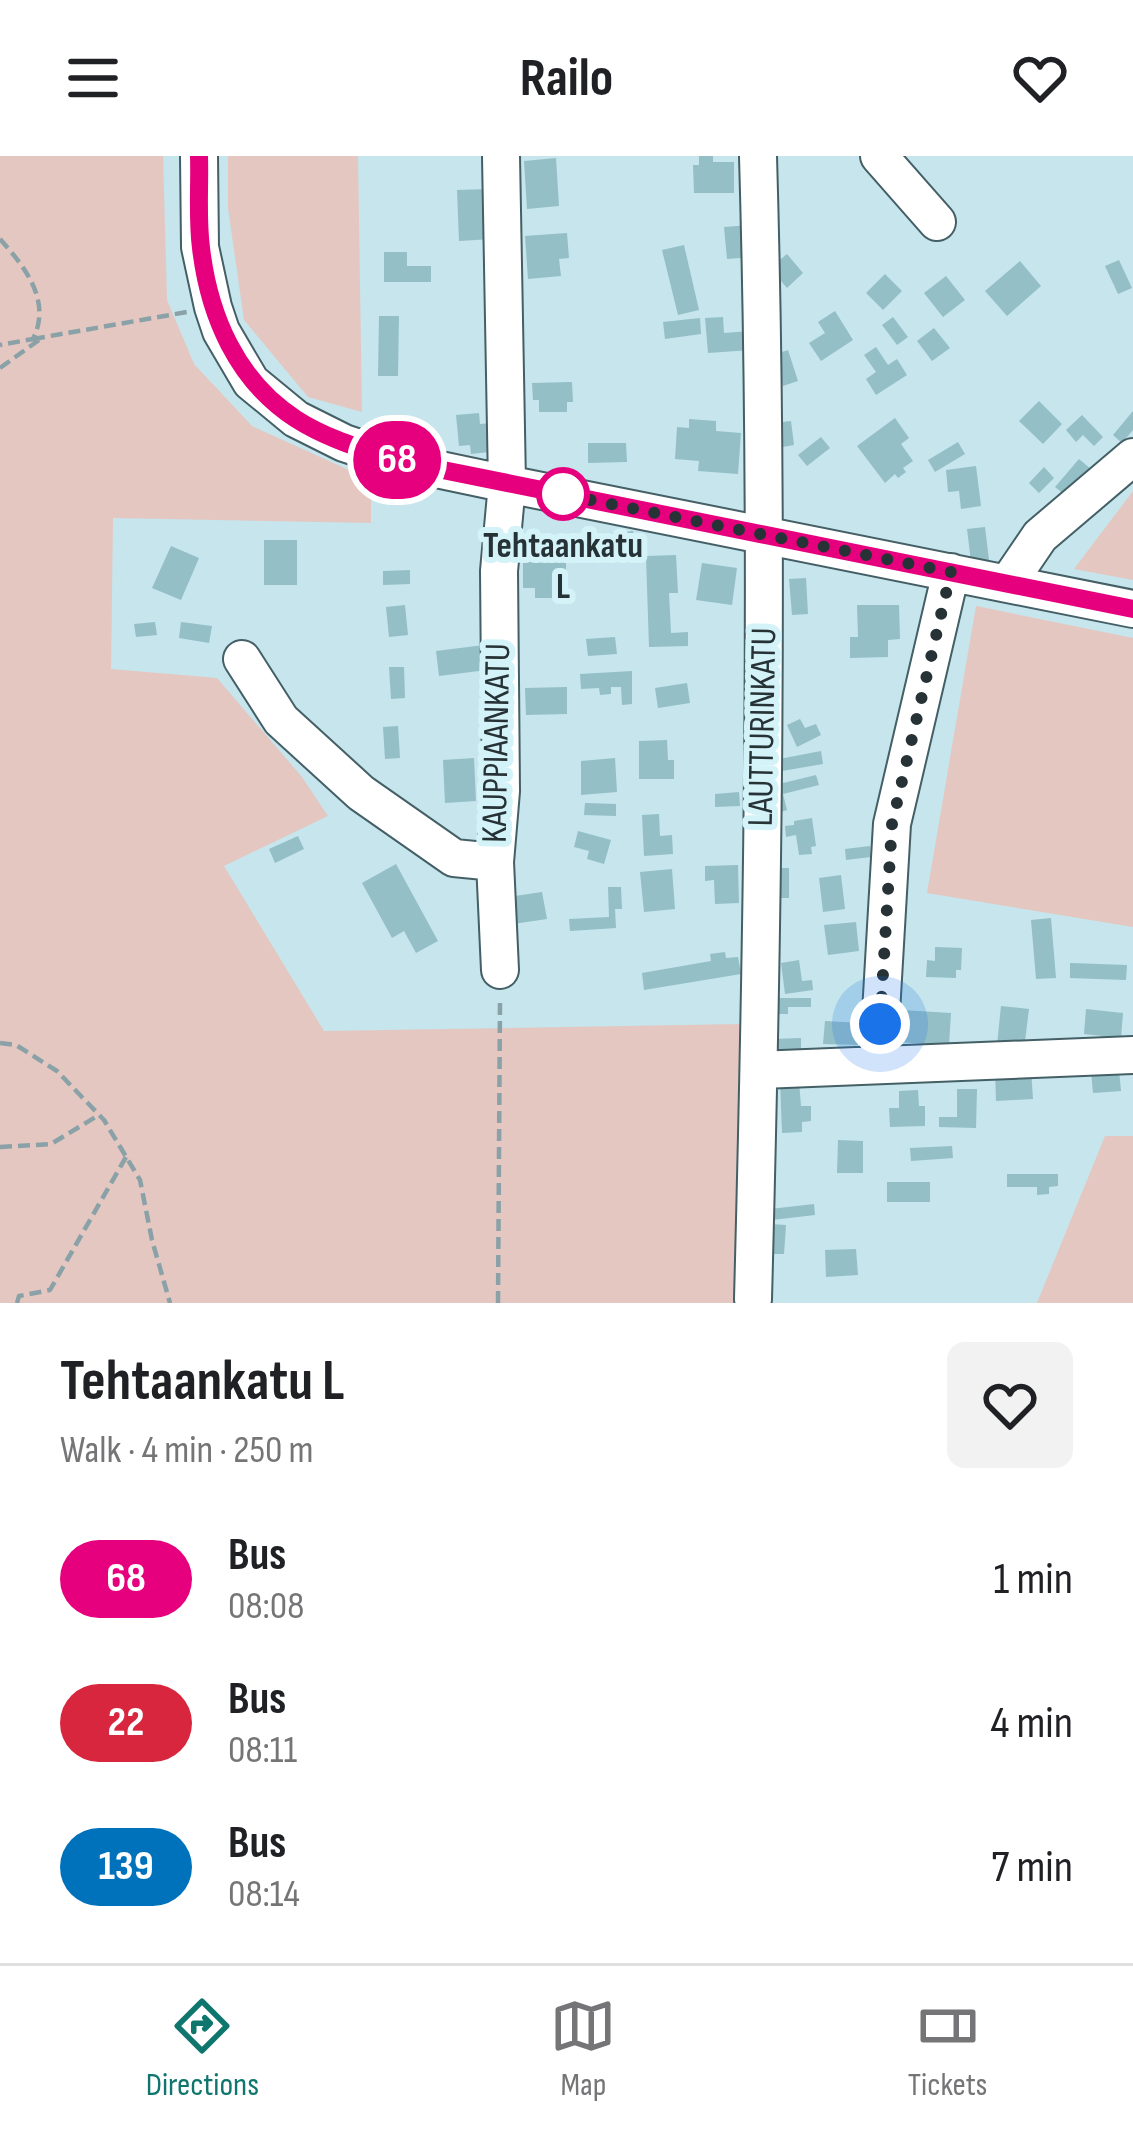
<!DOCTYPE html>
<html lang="en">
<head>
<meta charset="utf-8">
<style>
	:root { --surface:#fff; --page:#f2f2f2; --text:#202124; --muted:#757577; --line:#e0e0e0; --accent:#0f766e }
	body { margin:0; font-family:"Sofia Sans Condensed",sans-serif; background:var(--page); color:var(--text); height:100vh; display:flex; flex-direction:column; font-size:45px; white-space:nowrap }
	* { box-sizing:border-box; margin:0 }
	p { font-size:39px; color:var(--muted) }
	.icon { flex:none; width:66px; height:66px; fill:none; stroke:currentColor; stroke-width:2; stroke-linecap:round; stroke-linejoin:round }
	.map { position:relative; height:1147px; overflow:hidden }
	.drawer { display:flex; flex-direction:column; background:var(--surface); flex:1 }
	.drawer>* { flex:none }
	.badge { padding:0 24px; border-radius:39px; font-size:42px; line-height:78px }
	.you { position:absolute; width:60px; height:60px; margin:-30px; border:9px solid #fff; border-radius:50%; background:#1a73e8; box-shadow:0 0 0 18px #1a73e833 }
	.map>.badge { position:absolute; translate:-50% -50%; box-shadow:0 0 0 6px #fff }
	.round { display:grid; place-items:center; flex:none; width:126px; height:126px; border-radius:18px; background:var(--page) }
	.overview { display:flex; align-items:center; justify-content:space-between; height:204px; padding:0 60px }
	h1 { font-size:57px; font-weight:700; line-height:90px }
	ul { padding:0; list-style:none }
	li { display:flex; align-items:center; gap:36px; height:144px; padding:0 60px }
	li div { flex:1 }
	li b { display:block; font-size:45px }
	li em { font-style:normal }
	li .badge { min-width:132px; font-weight:700; text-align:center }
	header { display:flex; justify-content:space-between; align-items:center; height:156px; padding:0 60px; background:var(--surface); font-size:54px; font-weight:700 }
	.menu { display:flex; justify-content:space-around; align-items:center; height:168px; border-top:3px solid var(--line); background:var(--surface); font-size:33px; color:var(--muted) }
	.menu a { display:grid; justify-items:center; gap:6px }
	.menu .on { color:var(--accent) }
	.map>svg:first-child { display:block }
	.green { fill:#e4c7c1 }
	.building { fill:#94bfc7 }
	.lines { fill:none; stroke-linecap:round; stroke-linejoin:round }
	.minor-casing { stroke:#445f65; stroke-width:40 }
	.path { stroke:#89a1a7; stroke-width:4.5; stroke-dasharray:12 6; stroke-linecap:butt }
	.minor { stroke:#fff; stroke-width:36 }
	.line-casing { stroke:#fff; stroke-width:27 }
	.line { stroke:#e6007e; stroke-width:18 }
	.walk { stroke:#263235; stroke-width:12; stroke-dasharray:0 21.6 }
	.stop-dot { fill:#fff; stroke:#e6007e; stroke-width:6 }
	.labels { text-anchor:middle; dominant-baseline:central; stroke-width:12; stroke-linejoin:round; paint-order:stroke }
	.stop-label { font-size:36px; font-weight:bold; fill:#263235; stroke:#d3f3f9 }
	.street-label { font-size:36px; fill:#263235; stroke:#d3f3f9 }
</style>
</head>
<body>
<header><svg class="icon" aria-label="menu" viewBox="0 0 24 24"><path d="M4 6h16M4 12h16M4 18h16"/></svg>Railo<svg class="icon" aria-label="heart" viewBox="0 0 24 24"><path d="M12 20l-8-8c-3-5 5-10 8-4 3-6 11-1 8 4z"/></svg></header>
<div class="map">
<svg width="1133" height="1147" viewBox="0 0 1133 1147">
	<rect width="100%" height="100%" fill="#c6e5ec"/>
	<path class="green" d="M0,0H163L167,144L194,208L252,270L371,324V367L113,362L111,513L217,522L302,621L328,660L224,710L324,875L741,868L738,1147H0Z
		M228,0H358L362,256L308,241L244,164L228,52Z
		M1133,335V424L1074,413Z
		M976,450L1133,482V771L927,737Z
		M1105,980H1133V1147H1037Z"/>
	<path class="building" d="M699,0H713V6H734V37H694L693,9H699Z
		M556,2L559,50L527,53L524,5Z
		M489,33L492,83L459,85L457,34Z
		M750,69L753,101L727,103L724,71Z
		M567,77L569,102L559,103L561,120L528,123L525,80Z
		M684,89L699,154L678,159L662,94Z
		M384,96H407V110H431V126H384Z
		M787,98L803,117L787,132L770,112Z
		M1119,104L1132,132L1118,138L1105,110Z
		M1020,105L1041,130L1007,160L985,135Z
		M885,118L902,135L883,154L866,137Z
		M946,120L965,144L943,161L924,137Z
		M835,155L853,184L821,205L809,187L825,177L818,166Z
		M379,160H399L398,220H378Z
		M723,161L724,177L750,175L751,194L708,197L705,162Z
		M893,161L908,181L897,189L882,169Z
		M700,162L701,178L665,183L663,166Z
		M934,172L950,192L932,205L917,185Z
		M876,191L888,209L897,203L907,219L876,239L866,223L876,216L864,199Z
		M788,194L798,225L783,230L773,199Z
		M572,226L573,246H567V256H539V244H533L532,227Z
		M1039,245L1062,268L1043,288L1019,265Z
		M1133,255V274L1122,287L1113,279Z
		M479,257L480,268L491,267L489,296L471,298L470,289L459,290L456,259Z
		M1082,259L1103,281L1094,290L1083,279L1076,286L1066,274Z
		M895,262L909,282L901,288L913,305L903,312L906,316L898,322L895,318L885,327L857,290Z
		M689,263L716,265V275L741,277L738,318L698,315L699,305L675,303L677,271L689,272Z
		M791,265L794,289L777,292L774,267Z
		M821,281L830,292L807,310L798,299Z
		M958,286L965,298L935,316L928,304Z
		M588,287H626L627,306L588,307Z
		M1079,303L1092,314L1069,342L1055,331Z
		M976,310L981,350L961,353L959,335L948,336L946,314Z
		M1044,311L1054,322L1039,337L1029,327Z
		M985,371L989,404L971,406L967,373Z
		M633,375L636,403L602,407L599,379Z
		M264,384H297V429H264Z
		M171,390L199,402L181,444L152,432Z
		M676,399L678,437H669L671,477L688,476V490L649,491L646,400Z
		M523,401H566V430H554V442H535V432H523Z
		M702,407L737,412L732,449L696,444Z
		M410,414V428L383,429V415Z
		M806,422L808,458L792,459L789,423Z
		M405,449L408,479L389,481L386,451Z
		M857,449H899L900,483L888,484V501L850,502V481H858Z
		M155,466L157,479L136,481L134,468Z
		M181,466L212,470L209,487L179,482Z
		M615,481L617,498L588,500L586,483Z
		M492,488L495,513L439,520L436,495Z
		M389,511H404L405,542L391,543Z
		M632,515V548L622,549L621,531H611V538L600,539L599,532L581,533L580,518Z
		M687,527L690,547L658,552L655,532Z
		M567,531V558L526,559L525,532Z
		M800,563L805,572L816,568L821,579L797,591L787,569Z
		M398,570L400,602L385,603L383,571Z
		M667,584L668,604H674V623H639V585Z
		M821,595L823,608L776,616L774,604Z
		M474,602L476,645L445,647L443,604Z
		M615,602L617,636L581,639V605Z
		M816,619L819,629L783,638L787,654L777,657L771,630Z
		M739,636L740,650L715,651V638Z
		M585,647L616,648V660L584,659Z
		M659,658L660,680L672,679L673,698L644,700L642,659Z
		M812,662L816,690L811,691L812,698L799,699L796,679L786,681L785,670L794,669V665Z
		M578,675L611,684L604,708L587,703L589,695L574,691Z
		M298,680L304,693L275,707L269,693Z
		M870,690L871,701L846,704L845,693Z
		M396,708L438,785L416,797L404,775L392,782L362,727Z
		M738,709L739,747L715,748L714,724L705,725V710Z
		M772,712H789V742H772Z
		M672,713L675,753L644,756L640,716Z
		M841,719L845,753L823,756L819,722Z
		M608,731H621L622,753H615L616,772L570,775L569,763L609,761Z
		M542,736L547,763L513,768L508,741Z
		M1051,762L1056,822L1036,823L1031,764Z
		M856,766L859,795L828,799L824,769Z
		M935,791L962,792L961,814H956V822L926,821L927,804L935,805Z
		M725,796L726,802L738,801L741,818L644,834L642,817L711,805L710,798Z
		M799,804L802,825L812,824L813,834L785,838L781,807Z
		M1070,807L1127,809L1126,824L1070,822Z
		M774,842H811V851H788V858H773Z
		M1001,850L1029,853L1024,893L997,889Z
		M1086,853L1123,857L1121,882L1084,878Z
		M902,854L951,857L949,890L899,886Z
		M825,865L861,867L860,889L823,888Z
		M801,882V900L775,901L774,883Z
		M1031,913L1033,943L996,945L995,914Z
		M1119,913L1121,935L1093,937L1091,915Z
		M780,925H799L801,950H811V965L802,966V976L782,977Z
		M957,933H977L976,972L939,971V961H957Z
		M918,934L919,950H925V970L890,971L889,952H899V935Z
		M838,984L863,985V1017H837Z
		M952,990L953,1002L911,1005L910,992Z
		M1007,1018H1058V1030L1049,1031V1038L1037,1039V1031H1007Z
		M887,1026H930V1046H887Z
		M814,1048L815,1059L772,1064L770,1053Z
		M770,1068L786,1069L784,1098H769Z
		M856,1093L858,1119L826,1121L825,1094Z"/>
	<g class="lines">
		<g class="minor-casing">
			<path id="minor" d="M199,0L200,91L213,151L221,175L251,226L296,263L344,287L398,305L507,328L1133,453
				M879,0L937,66
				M1008,427L1040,380L1133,301
				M242,503L281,564L361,637L454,702L495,706
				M500,814L495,706L501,635L499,415L507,328L501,0
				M878,908L892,668L951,416
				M759,914L1133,899
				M753,1143C763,762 769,381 758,0"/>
		</g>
		<path class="path" d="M0,83C25,111 52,145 33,183L0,189
			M33,183L187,156
			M0,212L39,184
			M0,887L16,889L57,915L104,964L140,1024L152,1084L170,1147
			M0,991L51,988L99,959
			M17,1147L19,1140L50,1134L126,1001
			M498,1147L500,844"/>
		<use href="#minor" class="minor"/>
	</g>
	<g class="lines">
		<g class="line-casing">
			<path id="line" d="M199,0C200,30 197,62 201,92C209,160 237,225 296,263C327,283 363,293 398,305L1133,453"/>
		</g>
		<use href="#line" class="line"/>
		<path class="walk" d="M563,338L545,335L951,416L892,668L880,868"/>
	</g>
	<circle class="stop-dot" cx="563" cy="338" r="24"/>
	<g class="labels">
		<g class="stop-label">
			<text x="563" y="390">Tehtaankatu<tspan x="563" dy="41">L</tspan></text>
		</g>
		<g class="street-label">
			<text transform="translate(763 571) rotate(-89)">LAUTTURINKATU</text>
			<text transform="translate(497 587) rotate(-89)">KAUPPIAANKATU</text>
		</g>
	</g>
</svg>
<div class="you" style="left:880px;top:868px"></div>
<b class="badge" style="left:397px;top:304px;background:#e6007e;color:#fff">68</b>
</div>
<section class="drawer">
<div class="overview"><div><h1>Tehtaankatu L</h1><p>Walk · 4 min · 250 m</p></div><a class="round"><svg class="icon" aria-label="heart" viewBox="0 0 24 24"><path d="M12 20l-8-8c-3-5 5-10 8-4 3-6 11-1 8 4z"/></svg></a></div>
<ul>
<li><span class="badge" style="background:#e6007e;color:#fff">68</span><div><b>Bus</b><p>08:08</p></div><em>1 min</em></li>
<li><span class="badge" style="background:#d7263d;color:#fff">22</span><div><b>Bus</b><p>08:11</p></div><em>4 min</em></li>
<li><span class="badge" style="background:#0072bc;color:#fff">139</span><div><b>Bus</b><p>08:14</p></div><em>7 min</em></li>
</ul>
</section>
<nav class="menu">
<a class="on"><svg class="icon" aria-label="directions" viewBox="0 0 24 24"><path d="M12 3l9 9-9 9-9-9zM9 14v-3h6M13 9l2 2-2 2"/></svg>Directions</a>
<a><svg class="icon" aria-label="map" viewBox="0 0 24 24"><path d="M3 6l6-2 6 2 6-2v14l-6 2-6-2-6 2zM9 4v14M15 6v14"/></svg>Map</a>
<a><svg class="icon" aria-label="tickets" viewBox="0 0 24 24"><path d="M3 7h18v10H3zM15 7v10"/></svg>Tickets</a>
</nav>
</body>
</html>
